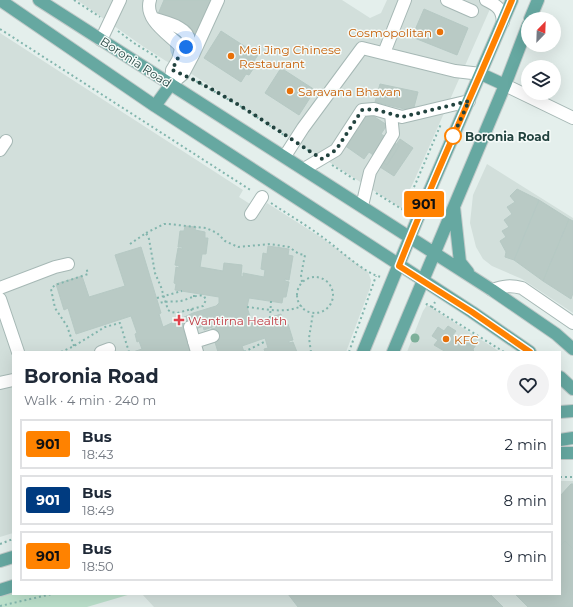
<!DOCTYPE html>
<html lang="en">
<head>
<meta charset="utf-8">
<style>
	:root { --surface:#fff; --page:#f2f2f3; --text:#1f2937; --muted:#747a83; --line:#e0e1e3 }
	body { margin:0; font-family:Montserrat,sans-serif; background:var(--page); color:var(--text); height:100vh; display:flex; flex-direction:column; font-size:15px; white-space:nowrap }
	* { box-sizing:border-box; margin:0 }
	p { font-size:13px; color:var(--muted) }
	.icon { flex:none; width:22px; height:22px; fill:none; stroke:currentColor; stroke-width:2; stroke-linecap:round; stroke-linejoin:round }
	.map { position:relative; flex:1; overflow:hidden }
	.side { position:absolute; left:12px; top:351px; width:549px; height:244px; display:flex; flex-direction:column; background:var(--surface); border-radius:0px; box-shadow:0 4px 16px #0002 }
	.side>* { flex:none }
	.badge { padding:0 8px; border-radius:3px; font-size:14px; line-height:26px }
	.needle { width:26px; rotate:23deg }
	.tools { position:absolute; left:521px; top:12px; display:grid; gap:8px }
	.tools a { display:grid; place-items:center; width:40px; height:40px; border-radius:50%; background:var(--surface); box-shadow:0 4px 16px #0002; font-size:20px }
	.you { position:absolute; width:20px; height:20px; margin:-10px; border:3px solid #fff; border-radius:50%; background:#1a73e8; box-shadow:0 0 0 6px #1a73e833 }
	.map>.badge { position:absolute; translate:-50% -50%; box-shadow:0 0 0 2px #fff }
	.round { display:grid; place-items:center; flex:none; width:42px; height:42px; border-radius:21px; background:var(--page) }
	.summary { display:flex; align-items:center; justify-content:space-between; height:68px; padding:0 12px }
	h1 { font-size:19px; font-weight:700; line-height:30px }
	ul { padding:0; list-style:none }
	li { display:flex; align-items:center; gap:12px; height:50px; margin:0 8px 6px; padding:0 4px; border:2px solid var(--line); border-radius:0px }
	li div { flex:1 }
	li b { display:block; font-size:15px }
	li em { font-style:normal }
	li .badge { min-width:44px; font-weight:700; text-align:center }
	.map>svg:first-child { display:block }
	.built { fill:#d2dfdb }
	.green { fill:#bce1cc }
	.building { fill:#b9cac5; stroke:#b6c9c4 }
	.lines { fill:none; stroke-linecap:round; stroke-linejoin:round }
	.minor-casing { stroke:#a6b8b5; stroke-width:14 }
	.major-casing { stroke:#c1cac9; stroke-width:14 }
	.path { stroke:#82b5ad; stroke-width:2; stroke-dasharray:2 3; stroke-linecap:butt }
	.minor { stroke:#fff; stroke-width:12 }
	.major { stroke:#66a8a1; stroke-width:12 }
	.tree { fill:#7db09a }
	.line-casing { stroke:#fff; stroke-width:9 }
	.line { stroke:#ff8200; stroke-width:6 }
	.walk { stroke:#22433f; stroke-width:4; stroke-dasharray:0 7.2 }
	.food-dot { fill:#e8710a; stroke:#f6fbf9; stroke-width:1.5 }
	.stop-dot { fill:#fff; stroke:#ff8200; stroke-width:2 }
	.health-dot { fill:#e0444e; stroke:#f6fbf9; stroke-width:1.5 }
	.labels { text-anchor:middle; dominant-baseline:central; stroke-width:3; stroke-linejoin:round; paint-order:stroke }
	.food-label { font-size:12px; fill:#c56008; stroke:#f6fbf9; text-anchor:start }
	.street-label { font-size:12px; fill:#22433f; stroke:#f6fbf9 }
	.stop-label { font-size:12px; font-weight:bold; fill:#22433f; stroke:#f6fbf9; text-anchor:start }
	.health-label { font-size:12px; fill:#be3a42; stroke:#f6fbf9; text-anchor:start }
</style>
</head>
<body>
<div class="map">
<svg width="573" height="607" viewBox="0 0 573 607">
	<rect width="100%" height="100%" fill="#e4efec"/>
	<path class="built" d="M77,0H342L370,18L381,13L387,0H494L414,181L401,208L190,73L166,61L144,47Z
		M0,33L243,190L239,197L261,211L267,203L322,238L368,272L371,280L370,288L346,352H13V533L0,537Z
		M487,164L573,218V313L522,279L492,266L483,259L476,247L470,223L473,195Z
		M427,305L440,313L500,352H407L423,311Z
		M560,481H573V607H154L142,594H560Z"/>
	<path class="green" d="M13,586V594H131L87,607H0V590Z"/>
	<path class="building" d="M164,0H214L196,41L179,23L158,14Z
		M424,9L468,28L457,55L412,37Z
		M221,31L258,55L252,64L255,66L249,75L246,74L241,82L204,58Z
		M281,68L315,90L299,115L265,93Z
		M380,84L418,92L413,111L375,102Z
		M367,112L387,125L381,134L399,146L387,165L369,152L364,159L344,145Z
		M400,139L413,148L394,176L380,167Z
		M517,189L539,200L514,260L505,257L506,252L500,241L506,237L502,231L509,227L504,220L512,214L507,207L515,202L510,196Z
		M539,200L569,219L543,281L514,260Z
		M569,219L573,221V293L571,299L543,281Z
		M185,226L196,227L195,230L205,232V238H208L206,254H202L200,267L223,271L224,263L242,265L241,276L243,277V273L264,277L265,270L261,269L263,253L267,254L268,246L289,249L288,255L293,256L289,280L285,279V281L289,282L286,297H283L282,303L249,298L247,307L252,323L281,314L284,325L288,324L293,340L289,341V343L293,342L297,352H265L264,349L268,348L265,338L242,346L244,352H218L211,329L216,328L215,326L204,330L203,326L196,329L192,352H133L142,349L139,341L137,342L135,334L137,333L131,316L76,334L68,308L64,310L56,284L82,276L89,297L125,286L115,255L141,247L161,313L159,314L163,327L193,313L216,306L219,303V297L175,290L176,284L174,283L176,267L179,268V266L175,265L178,248L182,249V247H178L180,231H184Z
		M448,326L456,331L452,336L463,343L465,337L476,345L473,349L474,352H446L434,345L438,340L432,336L438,327L444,331Z
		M571,484H573V549L565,541L560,546V496Z
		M565,541L573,549V607H528L515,594H560V546Z
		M288,594H490L503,607H298Z"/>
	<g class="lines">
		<g class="minor-casing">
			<path id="minor" d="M150,0C144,19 167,33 179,45L181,49L178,60L172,70L171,84
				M447,0L472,11
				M486,0C498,6 502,9 503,22
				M155,19C164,22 192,28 188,42C187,46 183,49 181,52L184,55
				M101,40L120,0
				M384,53L405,0
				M171,84L183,74L193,55L218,0
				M505,85L573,118
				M0,150L6,141
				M285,156L303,128L362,48L455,71L481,74
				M304,169L336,150L362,110L374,109L402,117L469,101
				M362,206L370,172L393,134L391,114
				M251,214L262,197
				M0,288L55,267L68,264
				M492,290C503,286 511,285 522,288L573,323
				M0,299L18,352
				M190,327L197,352
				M194,342L213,336
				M101,352L109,349
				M0,383L13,380"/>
		</g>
		<g class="major-casing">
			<path id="major" d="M0,0L155,106L472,312L530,352
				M39,0L492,290L556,334L573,349
				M530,19L538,0
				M481,74L505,85
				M155,106L171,84
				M454,207L460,262L468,272
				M363,352L417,220L512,0
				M393,352L505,85L528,25
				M560,377L573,389
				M560,412L573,411
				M560,440L573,438
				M560,453H573
				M0,561L13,557
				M0,590L13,586"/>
		</g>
		<path class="path" d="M74,0L100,17
			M0,29L252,191
			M118,31L134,43L158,58L160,63
			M192,79L240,106L284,135
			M303,147L311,152
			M332,165L357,181
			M376,193L408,213
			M271,203C289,215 308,226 325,239C340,250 364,273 381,277
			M402,209L415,185L441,124
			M146,233L164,224H168L206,228L217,233L225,241L238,247L270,244L289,247L299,254L305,255L301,275L302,282
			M130,244L146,233L149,239L155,273L161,287L168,310L171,312L177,313L203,306L206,300L204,296C196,294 189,299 181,301C174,302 166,301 158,303
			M297 295a18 18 0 1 1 36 0a18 18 0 1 1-36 0Z
			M194,297V293
			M157,298L182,291
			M426,305L427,304L504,352
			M247,307C265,309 284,314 302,306
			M432,308L435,302
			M191,309L193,313
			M270,318L271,301
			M74,346L67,326L55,308L51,289L55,285L88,274L86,267
			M61,352L74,346L105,327L120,323L129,352
			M244,352L266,341
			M311,352L309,338L313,313
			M349,352L376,276
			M560,477H573
			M0,544L13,539
			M0,606L52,594"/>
		<use href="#minor" class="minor"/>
		<use href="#major" class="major"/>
	</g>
	<circle class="tree" cx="415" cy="338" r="4.5"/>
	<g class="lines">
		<g class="line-casing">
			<path id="line" d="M512,0C475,89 434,176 399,266L472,312L530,352"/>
		</g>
		<use href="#line" class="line"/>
		<path class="walk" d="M186,47L181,52L172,70C225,92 273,128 322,159L336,150L362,110L374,109L402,117L469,101L453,136"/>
	</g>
	<g class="food-dot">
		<circle cx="440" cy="32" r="4"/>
		<circle cx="231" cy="56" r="4"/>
		<circle cx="290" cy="91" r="4"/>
		<circle cx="446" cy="339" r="4"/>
	</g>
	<circle class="stop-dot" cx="453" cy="136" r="8"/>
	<path class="health-dot" d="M177 314h4v4h4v4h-4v4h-4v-4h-4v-4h4z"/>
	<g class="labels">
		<g class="food-label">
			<text x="432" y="32" text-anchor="end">Cosmopolitan</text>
			<text x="239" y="49">Mei Jing Chinese<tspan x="239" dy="14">Restaurant</tspan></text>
			<text x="298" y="91">Saravana Bhavan</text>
			<text x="454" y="339">KFC</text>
		</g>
		<g class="street-label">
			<text transform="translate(136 62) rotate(33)">Boronia Road</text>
		</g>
		<g class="stop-label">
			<text x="465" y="136">Boronia Road</text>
		</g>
		<g class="health-label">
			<text x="188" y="320">Wantirna Health</text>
		</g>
	</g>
</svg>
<div class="tools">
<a><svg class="needle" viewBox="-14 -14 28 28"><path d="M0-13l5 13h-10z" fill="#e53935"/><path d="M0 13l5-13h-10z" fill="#747a83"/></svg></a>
<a><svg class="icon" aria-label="layers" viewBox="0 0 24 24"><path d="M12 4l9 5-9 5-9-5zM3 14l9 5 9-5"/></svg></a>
</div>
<div class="you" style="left:186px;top:47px"></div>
<b class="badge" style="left:424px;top:204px;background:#ff8200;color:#111">901</b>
<section class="side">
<div class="summary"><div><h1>Boronia Road</h1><p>Walk · 4 min · 240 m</p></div><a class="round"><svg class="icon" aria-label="heart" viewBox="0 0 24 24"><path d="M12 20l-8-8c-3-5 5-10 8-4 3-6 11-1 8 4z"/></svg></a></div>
<ul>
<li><span class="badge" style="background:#ff8200;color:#111">901</span><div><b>Bus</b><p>18:43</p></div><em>2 min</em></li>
<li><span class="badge" style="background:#003b80;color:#fff">901</span><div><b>Bus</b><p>18:49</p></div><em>8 min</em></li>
<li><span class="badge" style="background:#ff8200;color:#111">901</span><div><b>Bus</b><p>18:50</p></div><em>9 min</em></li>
</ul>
</section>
</div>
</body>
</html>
